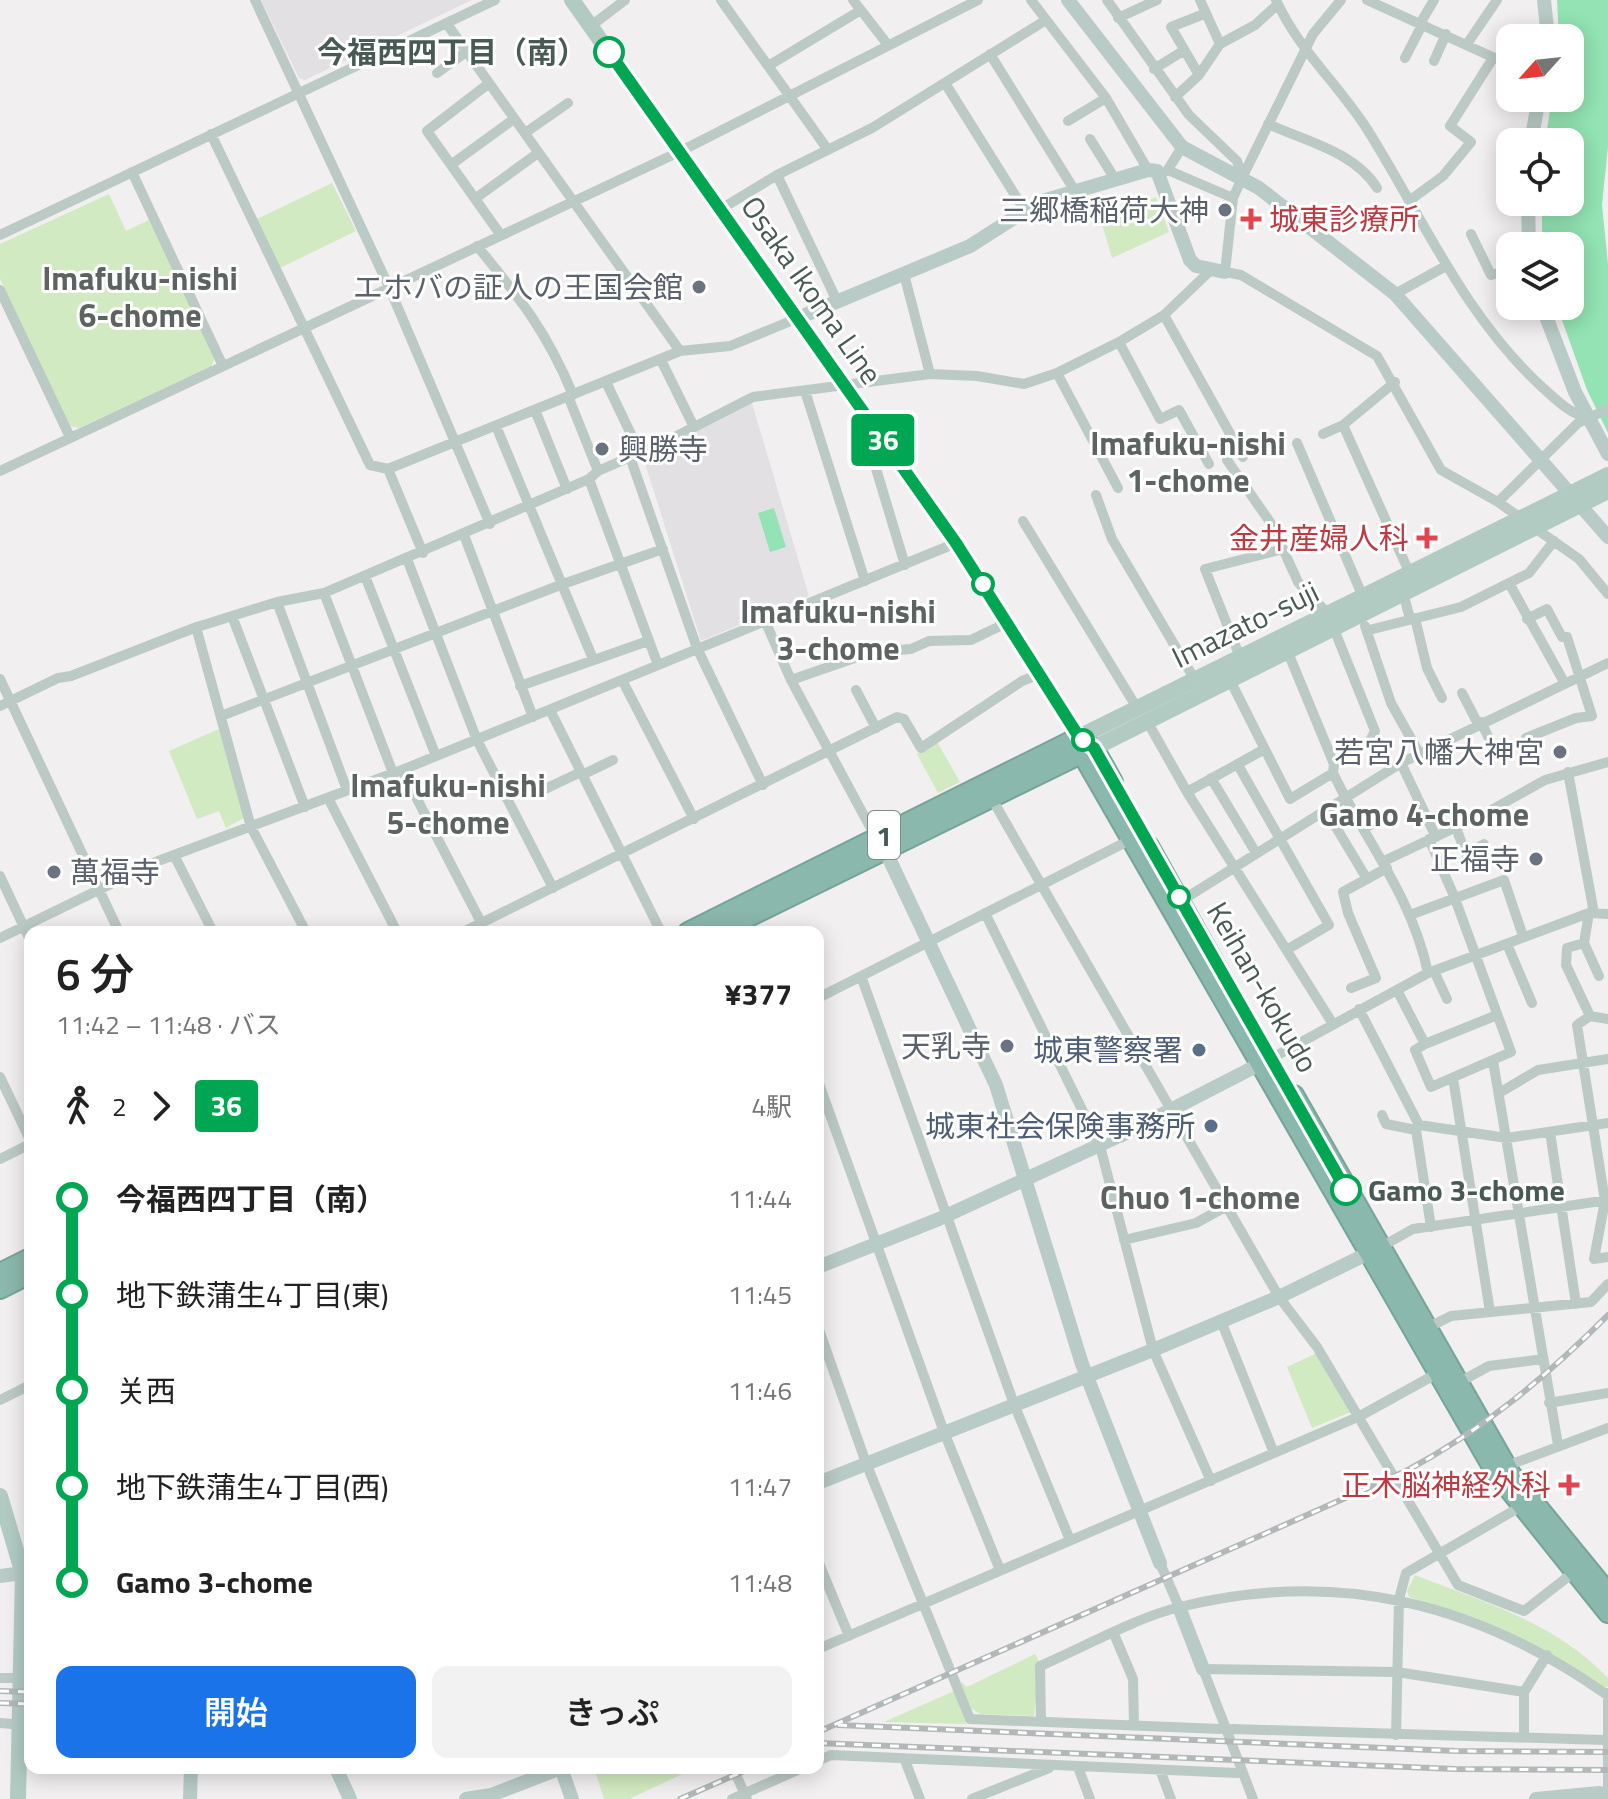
<!DOCTYPE html>
<html lang="ja">
<head>
<meta charset="utf-8">
<style>
	:root { --surface:#fff; --page:#f2f2f2; --text:#222; --muted:#767676; --accent:#1a73e8 }
	body { margin:0; font-family:"Titillium Web","Noto Sans JP",sans-serif; background:var(--page); color:var(--text); height:100vh; display:flex; flex-direction:column; font-size:30px; white-space:nowrap }
	* { box-sizing:border-box; margin:0 }
	p { font-size:26px; color:var(--muted) }
	.icon { flex:none; width:44px; height:44px; fill:none; stroke:currentColor; stroke-width:2; stroke-linecap:round; stroke-linejoin:round }
	.map { position:relative; flex:1; overflow:hidden }
	.drawer { position:absolute; left:24px; top:926px; width:800px; height:848px; display:flex; flex-direction:column; background:var(--surface); border-radius:16px; box-shadow:0 4px 20px #0003 }
	.drawer>* { flex:none }
	.badge { padding:0 16px; border-radius:6px; font-size:28px; line-height:52px }
	.needle { width:52px; rotate:243deg }
	.controls { position:absolute; left:1496px; top:24px; display:grid; gap:16px }
	.controls a { display:grid; place-items:center; width:88px; height:88px; border-radius:16px; background:var(--surface); box-shadow:0 4px 20px #0003; font-size:40px }
	.map>.badge { position:absolute; translate:-50% -50%; box-shadow:0 0 0 4px #fff }
	.legs { display:flex; align-items:center; gap:12px; height:88px; padding:0 32px; font-size:26px }
	.legs p { margin-inline-start:auto }
	.headline { display:flex; align-items:center; justify-content:space-between; height:136px; padding:0 32px }
	h1 { font-size:44px; font-weight:600; line-height:60px }
	.primary-button { display:flex; gap:16px; margin-top:auto; padding:16px 32px }
	.primary-button a { flex:1; height:92px; border-radius:16px; background:var(--accent); color:#fff; font-size:32px; font-weight:600; line-height:92px; text-align:center }
	.primary-button a+a { background:var(--page); color:var(--text) }
	ul { padding:0 32px; list-style:none }
	li { display:flex; align-items:center; gap:28px; height:96px; font-size:30px }
	li i { display:grid; place-items:center; width:12px; height:100%; margin:0 10px; background:currentColor }
	li i::after { content:''; width:20px; height:20px; margin:-10px; border:6px solid; border-radius:50%; background:var(--surface) }
	li p { margin-inline-start:auto }
	li:first-child i { background:linear-gradient(#0000 50%,currentColor 0) }
	li:last-child i { background:linear-gradient(currentColor 50%,#0000 0) }
	.map>svg:first-child { display:block }
	.education { fill:#e2e0e2 }
	.green { fill:#d2eac1 }
	.water { fill:#93e3b4 }
	.lines { fill:none; stroke-linecap:round; stroke-linejoin:round }
	.highway-casing { stroke:#76a498; stroke-width:22 }
	.street { stroke:#bccac5; stroke-width:10 }
	.secondary { stroke:#b9cbc6; stroke-width:14 }
	.primary { stroke:#b1cbc3; stroke-width:16 }
	.highway { stroke:#8bb8ac; stroke-width:18 }
	.rail-casing { stroke:#b1b8b7; stroke-width:6 }
	.rail { stroke:#fff; stroke-width:3; stroke-dasharray:9; stroke-linecap:butt }
	.line-1-casing { stroke:#fff; stroke-width:18 }
	.line-1 { stroke:#00a651; stroke-width:12 }
	.stop-1-dot { fill:#fff; stroke:#00a651; stroke-width:4 }
	.worship-dot { fill:#6b7280; stroke:#fff; stroke-width:3 }
	.health-dot { fill:#e0444e; stroke:#fff; stroke-width:3 }
	.service-dot { fill:#5c6f8a; stroke:#fff; stroke-width:3 }
	.labels { text-anchor:middle; dominant-baseline:central; stroke-width:6; stroke-linejoin:round; paint-order:stroke }
	.shield { fill:#fff; stroke:#808c87; stroke-width:2 }
	.shield-label { font-size:28px; font-weight:bold; fill:#495a54 }
	.stop-label { font-size:30px; font-weight:bold; fill:#495a54; stroke:#fff; text-anchor:end }
	.worship-label { font-size:30px; fill:#5b616d; stroke:#fff; text-anchor:end }
	.health-label { font-size:30px; fill:#be3a42; stroke:#fff; text-anchor:end }
	.street-label { font-size:30px; fill:#495a54; stroke:#fff }
	.service-label { font-size:30px; fill:#4e5e75; stroke:#fff; text-anchor:end }
	.neighbourhood-label { font-size:32px; font-weight:bold; fill:#5c6361; stroke:#fff }
</style>
</head>
<body>
<div class="map">
<svg width="1608" height="1799" viewBox="0 0 1608 1799">
	<rect width="100%" height="100%" fill="#f1eff0"/>
	<path class="education" d="M261,0H472L305,80L299,78Z
		M752,403L809,596L701,641L643,457Z"/>
	<path class="green" d="M332,183L356,231L280,268L257,219Z
		M109,194L126,231L149,220L215,357L211,367L79,428L70,426L0,279V244Z
		M1156,197L1169,232L1112,258L1101,221Z
		M221,728L244,818L226,828L219,811L197,819L169,751Z
		M936,740L960,782L938,793L917,754Z
		M1317,1353L1351,1412L1312,1428L1287,1367Z
		M1415,1575C1483,1602 1555,1622 1608,1678V1686L1603,1689C1542,1646 1481,1619 1409,1597L1407,1591Z
		M1035,1654L1040,1663L1034,1716L980,1714L971,1708L960,1681L967,1687Z
		M954,1691L966,1724L884,1722Z
		M594,1768H695L629,1799H604Z"/>
	<path class="water" d="M1557,0H1608V147L1602,205L1608,264V433L1587,390L1557,306H1570V246H1542V202H1570V142H1545L1552,98H1570V38H1559Z
		M774,508L786,547L770,552L758,513Z"/>
	<g class="lines">
		<g class="highway-casing">
			<path id="highway" d="M1079,737L1082,754L1495,1472L1608,1613
				M1079,737L1094,748L1113,782
				M1149,846L1244,1016
				M688,932L1079,737
				M718,932L1091,749
				M1294,1095L1511,1474L1608,1593
				M0,1273L30,1258
				M0,1289L30,1274"/>
		</g>
		<path class="street" d="M255,0L389,287L490,524
			M721,0L828,150
			M853,0L888,45
			M1031,0L1106,98L1148,170
			M1107,0L1189,115L1237,161L1242,178
			M1200,0L1220,44
			M1276,0C1298,49 1338,84 1367,129C1423,218 1464,316 1543,388C1558,401 1569,413 1588,418
			M1341,0L1313,34L1242,178L1233,198L1225,272L1241,275L1377,356L1441,470L1498,502
			M1367,0L1510,65
			M1118,18L1157,0
			M1421,22L1434,0
			M447,24L680,351
			M591,26L625,0
			M1467,44L1497,0
			M990,54L1075,191
			M1405,58L1423,23
			M1434,61L1446,34
			M768,66L861,10
			M1154,69L1183,51
			M437,73L466,52
			M1199,75L1171,27L1204,14
			M945,83L1025,211
			M488,84L427,131L500,234
			M1175,97L1199,75L1220,44L1255,25L1278,4
			M1068,121L1106,98
			M1268,124C1305,141 1355,152 1377,188
			M525,133L568,103
			M211,134L370,465L388,469L680,351L730,346L798,318
			M1090,139L1115,179
			M452,164L514,119
			M1167,171L1182,147
			M1170,171L1233,198
			M132,172L223,366
			M777,175L838,303
			M476,198L538,153
			M1409,201L1443,176L1471,142L1450,126L1493,58
			M721,209L777,175L872,128L1046,20
			M1471,234L1491,275L1510,270
			M0,235L495,0
			M477,246C520,298 547,332 573,395
			M904,274L930,374
			M0,290L70,437
			M1395,294L1446,266
			M1164,315L1243,457
			M1119,342L1160,419L1179,410L1209,464
			M661,360L693,425
			M1057,373L1118,488
			M606,382L640,453
			M805,391L865,581
			M568,396L598,471
			M1608,409L1578,423L1498,502L1579,559L1608,594
			M535,410L567,489
			M1343,425L1410,574
			M496,426L593,659
			M1323,434L1343,425L1395,382
			M882,438L874,462L905,565
			M1297,443L1363,597
			M630,457L697,648L763,785
			M1227,460L1272,525L1298,582L1328,614L1375,731L1369,743L1334,764
			M388,469L423,553
			M0,471L681,151L978,0
			M589,479L658,665
			M1096,495L1112,539L1195,680
			M1023,521L1137,708
			M464,535L533,717
			M407,559L477,740L553,888
			M365,576L436,756
			M1509,583L1564,682
			M1403,592L1410,619
			M324,593L393,773
			M277,602L347,790
			M232,616L305,807
			M1415,618L1427,668L1442,698
			M765,621L791,680L876,838
			M1365,626L1391,703L1419,753
			M196,627L251,827L306,932
			M1369,630L1461,607L1529,573L1554,541
			M1287,650L1334,764L1333,773C1366,842 1412,896 1428,973
			M1240,657L1205,569L1283,549
			M1229,678L1290,799L1333,773
			M0,679L119,932
			M622,680L694,819
			M791,680L872,652L911,649L929,641L971,640L998,627L1005,616
			M520,686L648,641
			M856,690L876,728
			M1462,693L1478,724
			M0,706L58,678L71,676L194,628L277,602L324,593L589,479L598,471L665,442L753,397L930,374L977,376L1024,384L1057,373L1119,342L1164,315L1210,271
			M550,710L661,932
			M221,716L563,584L663,549
			M1147,721L1187,792L1333,1024
			M1481,722L1496,753
			M1526,738L1576,718L1592,716L1567,637H1562L1547,609L1527,619
			M1401,763L1436,837
			M1238,765L1329,925L1288,949
			M402,770L486,932
			M1568,772L1594,913
			M582,775L613,760
			M1211,778L1256,853
			M545,789L581,772
			M1187,792L1263,750
			M328,798L397,932
			M992,799L1279,1297L1317,1347L1458,1585L1524,1611L1574,1572
			M1325,809L1367,879
			M1364,828L1392,815
			M1456,828L1466,854L1484,844
			M174,855L213,932
			M1384,861L1486,813L1545,780L1608,762
			M0,876L30,940
			M1181,901L1401,763L1608,663
			M985,913L1100,1146L1153,1350L1211,1481
			M1589,913L1584,943L1567,948L1566,965L1590,1016L1577,1025L1605,1201L1594,1259L1608,1257
			M1410,915L1504,880L1523,936
			M463,932L897,717L904,719L921,748L1022,681L1040,674
			M0,938L158,861L402,770L956,543
			M1584,943L1599,976
			M1507,944L1532,1003
			M1434,971L1447,999
			M861,976L1014,1404L1070,1540
			M1351,988L1376,978L1348,913L1343,892L1387,868
			M1397,990L1425,1044L1415,1050L1431,1087L1511,1052L1454,896L1429,839
			M818,998L1132,839
			M1359,1009L1419,1125L1507,1138L1608,1123
			M1590,1016L1608,1019
			M1425,1044L1497,1015
			M1272,1058L1428,973L1589,913L1608,914
			M1493,1061L1558,1445
			M0,1077L30,1140
			M1453,1078L1490,1312
			M818,1081L944,1432L1000,1570
			M1499,1093L1538,1070L1608,1059
			M1382,1115L1386,1124L1416,1130
			M1419,1125L1416,1130L1431,1227
			M1550,1132L1576,1304
			M0,1159L30,1144
			M1124,1240L1196,1223L1227,1206
			M1379,1248L1413,1229L1608,1200
			M1221,1321L1274,1453
			M818,1327L866,1463L970,1719L1220,1729
			M1427,1328L1451,1316L1591,1302L1608,1284
			M1458,1383L1489,1366L1543,1359
			M0,1400L30,1385
			M1549,1403L1608,1393
			M1504,1467L1608,1428
			M818,1561L849,1636
			M1160,1563L1179,1607
			M1114,1634L1133,1679L1134,1725
			M818,1649L1360,1416L1438,1373
			M0,1678H13
			M1608,1693V1794
			M1041,1721L1040,1666C1082,1648 1137,1617 1180,1607C1337,1568 1477,1603 1607,1695
			M0,1723L12,1724
			M1232,1729L1605,1740
			M1396,1735L1399,1599L1406,1573L1520,1507
			M1524,1737V1692L1547,1655
			M904,1758L920,1799
			M818,1761L831,1755L1237,1773
			M1078,1767L1090,1799
			M733,1768L747,1799
			M1160,1770L1171,1799
			M732,1799L802,1768
			M972,1799L1049,1768
			M1253,1799L1203,1669L1397,1672L1524,1692"/>
		<path class="secondary" d="M1068,0L1182,147L1259,188L1395,294L1608,537
			M1544,0L1548,38
			M1531,142L1539,98
			M1528,202L1529,246
			M1542,306L1575,392L1608,454
			M798,318L970,246L1039,202L1148,170L1157,171L1190,260L1196,266L1225,272
			M885,850L996,1085L1082,1364L1160,1563
			M1120,1136L1272,1058
			M818,1267L939,1219L1115,1138
			M818,1483L1153,1350L1279,1297L1375,1250
			M0,1576L30,1572
			M1179,1607L1203,1669
			M336,1768L350,1799
			M561,1768L572,1799
			M190,1799L191,1768
			M466,1799L491,1795L561,1768
			M1536,1799L1599,1793L1608,1796"/>
		<path class="primary" d="M572,0L956,543L1079,737L1608,475
			M1094,748L1608,491
			M0,1496L23,1574L18,1799"/>
		<use href="#highway" class="highway"/>
		<g class="rail-casing">
			<path id="rail" d="M0,1691L30,1692
				M0,1703L30,1704
				M838,1725L1456,1751L1608,1752
				M818,1732L1406,1471C1483,1430 1547,1376 1608,1315
				M818,1743L1455,1769L1608,1770
				M680,1799L751,1768"/>
		</g>
		<use href="#rail" class="rail"/>
	</g>
	<g class="lines">
		<g class="line-1-casing">
			<path id="line-1" d="M609,52L956,543L1079,737L1094,748L1346,1190"/>
		</g>
		<use href="#line-1" class="line-1"/>
	</g>
	<g class="stop-1-dot">
		<circle cx="609" cy="52" r="14"/>
		<circle cx="983" cy="584" r="10"/>
		<circle cx="1083" cy="740" r="10"/>
		<circle cx="1179" cy="897" r="10"/>
		<circle cx="1346" cy="1190" r="14"/>
	</g>
	<g class="worship-dot">
		<circle cx="1225" cy="210" r="8"/>
		<circle cx="699" cy="287" r="8"/>
		<circle cx="602" cy="449" r="8"/>
		<circle cx="1560" cy="752" r="8"/>
		<circle cx="1536" cy="859" r="8"/>
		<circle cx="54" cy="872" r="8"/>
		<circle cx="1007" cy="1046" r="8"/>
	</g>
	<g class="health-dot">
		<path d="M1247 207h8v8h8v8h-8v8h-8v-8h-8v-8h8z"/>
		<path d="M1423 526h8v8h8v8h-8v8h-8v-8h-8v-8h8z"/>
		<path d="M1565 1473h8v8h8v8h-8v8h-8v-8h-8v-8h8z"/>
	</g>
	<g class="service-dot">
		<circle cx="1199" cy="1050" r="8"/>
		<circle cx="1211" cy="1126" r="8"/>
	</g>
	<g class="labels">
		<rect class="shield" x="868" y="811" width="32" height="48" rx="6"/>
		<g class="shield-label">
			<text x="884" y="835">1</text>
		</g>
		<g class="stop-label">
			<text x="587" y="52">今福西四丁目（南）</text>
			<text x="1368" y="1190" text-anchor="start">Gamo 3-chome</text>
		</g>
		<g class="worship-label">
			<text x="1209" y="210">三郷橋稲荷大神</text>
			<text x="683" y="287">エホバの証人の王国会館</text>
			<text x="618" y="449" text-anchor="start">興勝寺</text>
			<text x="1544" y="752">若宮八幡大神宮</text>
			<text x="1520" y="859">正福寺</text>
			<text x="70" y="872" text-anchor="start">萬福寺</text>
			<text x="991" y="1046">天乳寺</text>
		</g>
		<g class="health-label">
			<text x="1269" y="219" text-anchor="start">城東診療所</text>
			<text x="1409" y="538">金井産婦人科</text>
			<text x="1551" y="1485">正木脳神経外科</text>
		</g>
		<g class="street-label">
			<text transform="translate(812 290) rotate(55)">Osaka Ikoma Line</text>
			<text transform="translate(1245 624) rotate(-26)">Imazato-suji</text>
			<text transform="translate(1263 987) rotate(60)">Keihan-kokudo</text>
		</g>
		<g class="service-label">
			<text x="1183" y="1050">城東警察署</text>
			<text x="1195" y="1126">城東社会保険事務所</text>
		</g>
		<g class="neighbourhood-label">
			<text x="140" y="278">Imafuku-nishi<tspan x="140" dy="37">6-chome</tspan></text>
			<text x="1188" y="443">Imafuku-nishi<tspan x="1188" dy="37">1-chome</tspan></text>
			<text x="838" y="611">Imafuku-nishi<tspan x="838" dy="37">3-chome</tspan></text>
			<text x="448" y="785">Imafuku-nishi<tspan x="448" dy="37">5-chome</tspan></text>
			<text x="1424" y="814">Gamo 4-chome</text>
			<text x="1200" y="1197">Chuo 1-chome</text>
		</g>
	</g>
</svg>
<div class="controls">
<a><svg class="needle" viewBox="-14 -14 28 28"><path d="M0-13l5 13h-10z" fill="#e53935"/><path d="M0 13l5-13h-10z" fill="#767676"/></svg></a>
<a><svg class="icon" aria-label="locate" viewBox="0 0 24 24"><circle cx="12" cy="12" r="6"/><path d="M12 2v4M12 18v4M2 12h4M18 12h4"/></svg></a>
<a><svg class="icon" aria-label="layers" viewBox="0 0 24 24"><path d="M12 4l9 5-9 5-9-5zM3 14l9 5 9-5"/></svg></a>
</div>
<b class="badge" style="left:883px;top:440px;background:#00a651;color:#fff">36</b>
<section class="drawer">
<div class="headline"><div><h1>6 分</h1><p>11:42 – 11:48 · バス</p></div><b>¥377</b></div>
<div class="legs"><svg class="icon" aria-label="walk" viewBox="0 0 24 24"><circle cx="13" cy="4" r="2"/><path d="M13 8l-2 6 4 7M11 14l-3 7M7 12l3-4h3l4 4"/></svg>2<svg class="icon" aria-label="forward" viewBox="0 0 24 24"><path d="M9 5l7 7-7 7"/></svg><b class="badge" style="background:#00a651;color:#fff">36</b><p>4駅</p></div>
<ul>
<li><i style="color:#00a651"></i><b>今福西四丁目（南）</b><p>11:44</p></li>
<li><i style="color:#00a651"></i><span>地下鉄蒲生4丁目(東)</span><p>11:45</p></li>
<li><i style="color:#00a651"></i><span>关西</span><p>11:46</p></li>
<li><i style="color:#00a651"></i><span>地下鉄蒲生4丁目(西)</span><p>11:47</p></li>
<li><i style="color:#00a651"></i><b>Gamo 3-chome</b><p>11:48</p></li>
</ul>
<div class="primary-button"><a>開始</a><a>きっぷ</a></div>
</section>
</div>
</body>
</html>
